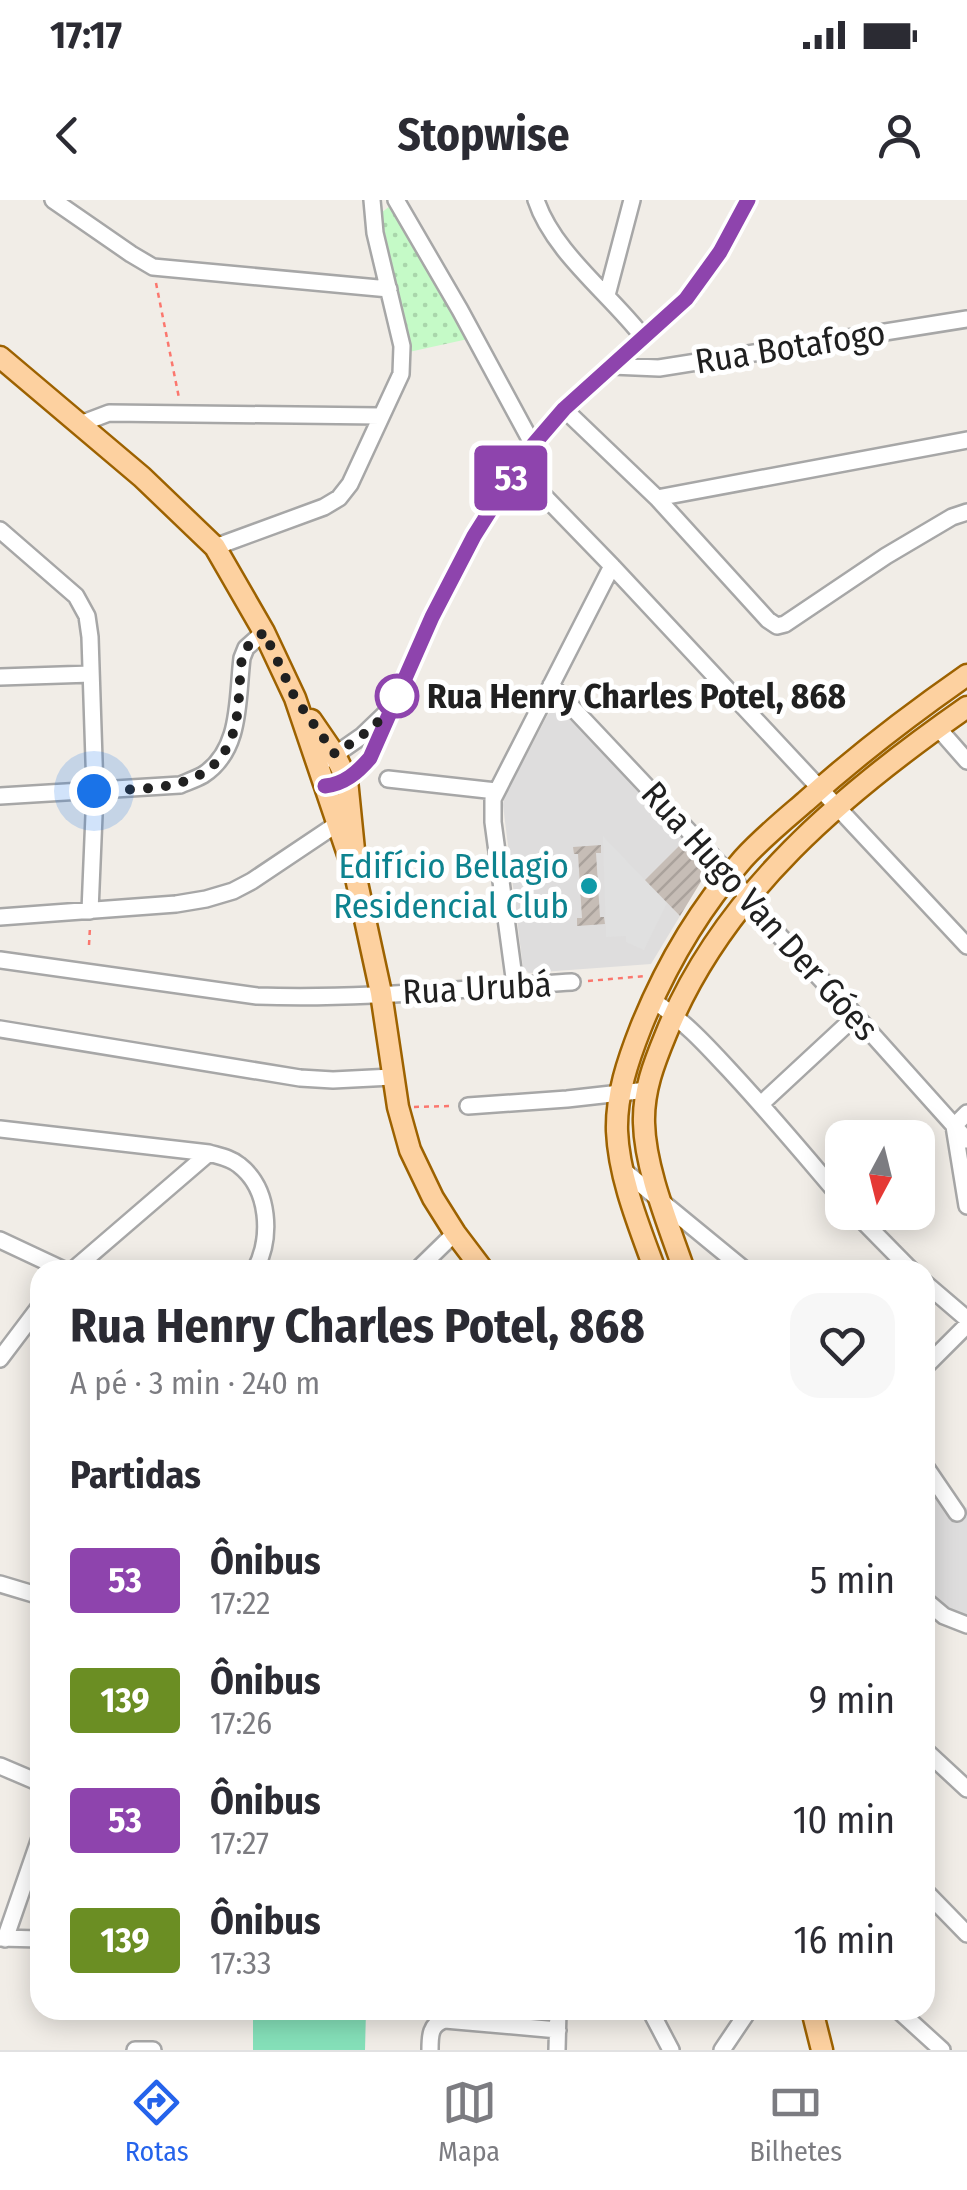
<!DOCTYPE html>
<html lang="pt">
<head>
<meta charset="utf-8">
<style>
	:root { --surface:#fff; --page:#f7f7f7; --text:#2b2b33; --muted:#7c7c81; --line:#e1e1e2; --accent:#2563eb }
	body { margin:0; font-family:"Fira Sans Condensed",sans-serif; background:var(--page); color:var(--text); height:100vh; display:flex; flex-direction:column; font-size:38px; white-space:nowrap }
	* { box-sizing:border-box; margin:0 }
	p { font-size:32px; color:var(--muted) }
	.icon { flex:none; width:55px; height:55px; fill:none; stroke:currentColor; stroke-width:2; stroke-linecap:round; stroke-linejoin:round }
	.map { position:relative; flex:1; overflow:hidden }
	.details { position:absolute; left:30px; top:1060px; width:905px; height:760px; display:flex; flex-direction:column; background:var(--surface); border-radius:30px; box-shadow:0 5px 25px #0003 }
	.details>* { flex:none }
	.badge { padding:0 20px; border-radius:8px; font-size:35px; line-height:65px }
	.needle { width:65px; rotate:187deg }
	.buttons { position:absolute; left:825px; top:920px; display:grid; gap:20px }
	.buttons a { display:grid; place-items:center; width:110px; height:110px; border-radius:20px; background:var(--surface); box-shadow:0 5px 25px #0003; font-size:50px }
	.you { position:absolute; width:50px; height:50px; margin:-25px; border:8px solid #fff; border-radius:50%; background:#1a73e8; box-shadow:0 0 0 15px #1a73e833 }
	.map>.badge { position:absolute; translate:-50% -50%; box-shadow:0 0 0 5px #fff }
	h2 { padding:0 40px; font-size:38px; line-height:90px }
	.round { display:grid; place-items:center; flex:none; width:105px; height:105px; border-radius:30px; background:var(--page) }
	.overview { display:flex; align-items:center; justify-content:space-between; height:170px; padding:0 40px }
	h1 { font-size:48px; font-weight:700; line-height:75px }
	ul { padding:0; list-style:none }
	li { display:flex; align-items:center; gap:30px; height:120px; padding:0 40px }
	li div { flex:1 }
	li b { display:block; font-size:38px }
	li em { font-style:normal }
	li .badge { min-width:110px; font-weight:700; text-align:center }
	.status { display:flex; justify-content:space-between; align-items:center; height:70px; padding:0 50px; background:var(--surface); direction:ltr }
	.status svg { height:28px; fill:currentColor }
	header { display:flex; justify-content:space-between; align-items:center; height:130px; padding:0 40px; background:var(--surface); font-size:45px; font-weight:700 }
	.tab-bar { display:flex; justify-content:space-around; align-items:center; height:140px; border-top:2px solid var(--line); background:var(--surface); font-size:28px; color:var(--muted) }
	.tab-bar a { display:grid; justify-items:center; gap:5px }
	.tab-bar .active { color:var(--accent) }
	.map>svg:first-child { display:block }
	.residential { fill:#dedddd }
	.park { fill:url(#park-dots) }
	.pitch { fill:#85e0b9 }
	.parking { fill:#e0e0e0 }
	.building { fill:url(#building-hatch) }
	.lines { fill:none; stroke-linecap:round; stroke-linejoin:round }
	.minor-casing { stroke:#a7a7a7; stroke-width:20 }
	.major-casing { stroke:#9d6200; stroke-width:25 }
	.path { stroke:#fb776e; stroke-width:2.5; stroke-dasharray:5 5; stroke-linecap:butt }
	.minor { stroke:#fff; stroke-width:15 }
	.major { stroke:#fdd1a0; stroke-width:20 }
	.line-casing { stroke:#fff; stroke-width:22 }
	.line { stroke:#8e44ad; stroke-width:15 }
	.walk { stroke:#202020; stroke-width:10; stroke-dasharray:0 18 }
	.stop-dot { fill:#fff; stroke:#8e44ad; stroke-width:5 }
	.culture-dot { fill:#0f9aa8; stroke:#fff; stroke-width:4 }
	.labels { text-anchor:middle; dominant-baseline:central; stroke-width:10; stroke-linejoin:round; paint-order:stroke }
	.street-label { font-size:35px; fill:#202020; stroke:#fff }
	.stop-label { font-size:35px; font-weight:bold; fill:#202020; stroke:#fff; text-anchor:start }
	.culture-label { font-size:35px; fill:#0d838f; stroke:#fff; text-anchor:end }
</style>
</head>
<body>
<div class="status"><b>17:17</b><svg viewBox="0 0 49 12"><path d="M0 12V9h3v3zM5 12V6h3v6zM10 12V3h3v9zM15 12V0h3v12zM26 1h20v11H26zM47 4h2v5h-2z"/></svg></div>
<header><svg class="icon" aria-label="back" viewBox="0 0 24 24"><path d="M15 5l-7 7 7 7"/></svg>Stopwise<svg class="icon" aria-label="person" viewBox="0 0 24 24"><circle cx="12" cy="8" r="4"/><path d="M4 21q1-7 8-7t8 7"/></svg></header>
<div class="map">
<svg width="967" height="1850" viewBox="0 0 967 1850">
	<defs>
		<pattern id="park-dots" width="8" height="8" patternUnits="userSpaceOnUse" patternTransform="scale(2.5)"><rect width="8" height="8" fill="#c5fac7"/><path d="M2 2h.1M6 6h.1" fill="none" stroke="#a9d6ab" stroke-width="1.8" stroke-linecap="round"/></pattern>
		<pattern id="building-hatch" width="6" height="6" patternUnits="userSpaceOnUse" patternTransform="scale(2.5)"><rect width="6" height="6" fill="#c6bdb6"/><path d="M-1 1l2-2M0 6l6-6M5 7l2-2" fill="none" stroke="#aaa29c"/></pattern>
	</defs>
	<rect width="100%" height="100%" fill="#f1ede7"/>
	<path class="residential" d="M554,510L561,511L579,528L685,640L646,680L680,716L651,764L529,773L523,768L503,605L504,598L548,514Z
		M936,1288L954,1318L967,1307V1428L925,1409V1362Z"/>
	<path class="park" d="M390,6L403,22L468,139L409,152L381,13Z"/>
	<path class="pitch" d="M253,1810H366L365,1850H253Z"/>
	<path class="parking" d="M603,636L667,703L644,750L626,742V736L606,737Z"/>
	<path class="building" d="M685,640L705,662L708,670L680,716L645,680Z
		M601,645V653H596L600,717H604L605,724L577,726V718H582L578,654H574L573,647Z"/>
	<g class="lines">
		<g class="minor-casing">
			<path id="minor" d="M53,0L131,54L153,67L389,89
				M396,0L460,110L533,245
				M536,0C553,52 610,94 643,137
				M607,95L632,0
				M612,166L659,168L967,119
				M564,209L657,298L768,420L777,426L785,424L886,356L952,317L967,312
				M80,224L109,213L380,216
				M517,268L612,366L967,746
				M657,298L967,240
				M0,330L76,396L87,416L90,437L95,591L90,711
				M215,347L324,307L339,298L350,284L401,174L402,146L375,33L372,0
				M0,477L91,474
				M551,485L730,675L774,730L854,814L967,940
				M938,528L967,561
				M329,559L362,536L385,514
				M388,579L496,591
				M338,583L359,570L369,558L432,417L474,336L517,268L533,245L564,209L687,99L720,52L747,0
				M0,596L180,585C187,582 196,579 203,575C242,550 237,498 242,458L246,448L264,432
				M0,717L176,704L206,699L233,691L252,681L337,624
				M0,760L257,796C362,800 468,788 572,782
				M515,785L493,622V599L612,366
				M652,800C684,820 708,847 733,874C771,915 806,957 842,999
				M0,829L300,878L333,880L392,877
				M761,904L845,826L854,814
				M468,906L567,899L647,890
				M967,913L954,926L967,1006
				M0,929L209,953C219,956 231,958 239,965C270,989 272,1038 255,1070
				M622,969L745,1070
				M854,1012L911,1070
				M0,1040L64,1070
				M73,1070L209,953
				M417,1070L455,1033
				M925,1083L967,1119
				M0,1159L40,1106
				M925,1167L967,1125
				M925,1266L957,1313
				M0,1384L40,1396
				M925,1400L944,1416L967,1425
				M925,1550L967,1589
				M0,1566L40,1583
				M925,1691L967,1734
				M0,1738L40,1739
				M5,1739L40,1638
				M650,1810L671,1850
				M898,1810L942,1850
				M135,1850H153
				M430,1850C430,1836 430,1824 445,1820L558,1830
				M557,1850L558,1810
				M722,1850L749,1810"/>
		</g>
		<g class="major-casing">
			<path id="major" d="M0,157L142,277L215,347L264,432L295,498L356,678L381,793L398,907L410,950L433,998L455,1033L483,1070
				M311,520L335,555L347,580L354,650
				M655,1070C639,1026 619,978 617,931C616,895 628,860 641,827C666,765 699,709 743,659C762,638 784,620 805,602C856,556 911,514 967,475
				M684,1070C669,1026 645,969 644,923C643,891 654,863 666,834C723,693 845,592 967,507
				M812,1810L822,1850"/>
		</g>
		<path class="path" d="M156,83L179,198
			M89,745L90,727
			M588,781L645,776
			M414,907L451,906"/>
		<use href="#minor" class="minor"/>
		<use href="#major" class="major"/>
	</g>
	<g class="lines">
		<g class="line-casing">
			<path id="line" d="M325,586C344,584 357,573 370,558L432,417L474,336L517,268L533,245L564,209L686,99L720,52L748,0"/>
		</g>
		<use href="#line" class="line"/>
		<path class="walk" d="M94,591C153,588 222,594 236,521C240,501 239,479 242,458L246,448L264,432L295,498L335,554C359,538 385,522 398,494L397,496"/>
	</g>
	<circle class="stop-dot" cx="397" cy="496" r="20"/>
	<circle class="culture-dot" cx="589" cy="686" r="10"/>
	<g class="labels">
		<g class="street-label">
			<text transform="translate(790 147) rotate(-9)">Rua Botafogo</text>
			<text transform="translate(760 711) rotate(48)">Rua Hugo Van Der Góes</text>
			<text transform="translate(477 788) rotate(-3)">Rua Urubá</text>
		</g>
		<g class="stop-label">
			<text x="427" y="496">Rua Henry Charles Potel, 868</text>
		</g>
		<g class="culture-label">
			<text x="569" y="666">Edifício Bellagio<tspan x="569" dy="40">Residencial Club</tspan></text>
		</g>
	</g>
</svg>
<div class="buttons">
<a><svg class="needle" viewBox="-14 -14 28 28"><path d="M0-13l5 13h-10z" fill="#e53935"/><path d="M0 13l5-13h-10z" fill="#7c7c81"/></svg></a>
</div>
<div class="you" style="left:94px;top:591px"></div>
<b class="badge" style="left:511px;top:278px;background:#8e44ad;color:#fff">53</b>
<section class="details">
<div class="overview"><div><h1>Rua Henry Charles Potel, 868</h1><p>A pé · 3 min · 240 m</p></div><a class="round"><svg class="icon" aria-label="heart" viewBox="0 0 24 24"><path d="M12 20l-8-8c-3-5 5-10 8-4 3-6 11-1 8 4z"/></svg></a></div>
<h2>Partidas</h2>
<ul>
<li><span class="badge" style="background:#8e44ad;color:#fff">53</span><div><b>Ônibus</b><p>17:22</p></div><em>5 min</em></li>
<li><span class="badge" style="background:#6b8e23;color:#fff">139</span><div><b>Ônibus</b><p>17:26</p></div><em>9 min</em></li>
<li><span class="badge" style="background:#8e44ad;color:#fff">53</span><div><b>Ônibus</b><p>17:27</p></div><em>10 min</em></li>
<li><span class="badge" style="background:#6b8e23;color:#fff">139</span><div><b>Ônibus</b><p>17:33</p></div><em>16 min</em></li>
</ul>
</section>
</div>
<nav class="tab-bar">
<a class="active"><svg class="icon" aria-label="directions" viewBox="0 0 24 24"><path d="M12 3l9 9-9 9-9-9zM9 14v-3h6M13 9l2 2-2 2"/></svg>Rotas</a>
<a><svg class="icon" aria-label="map" viewBox="0 0 24 24"><path d="M3 6l6-2 6 2 6-2v14l-6 2-6-2-6 2zM9 4v14M15 6v14"/></svg>Mapa</a>
<a><svg class="icon" aria-label="tickets" viewBox="0 0 24 24"><path d="M3 7h18v10H3zM15 7v10"/></svg>Bilhetes</a>
</nav>
</body>
</html>
